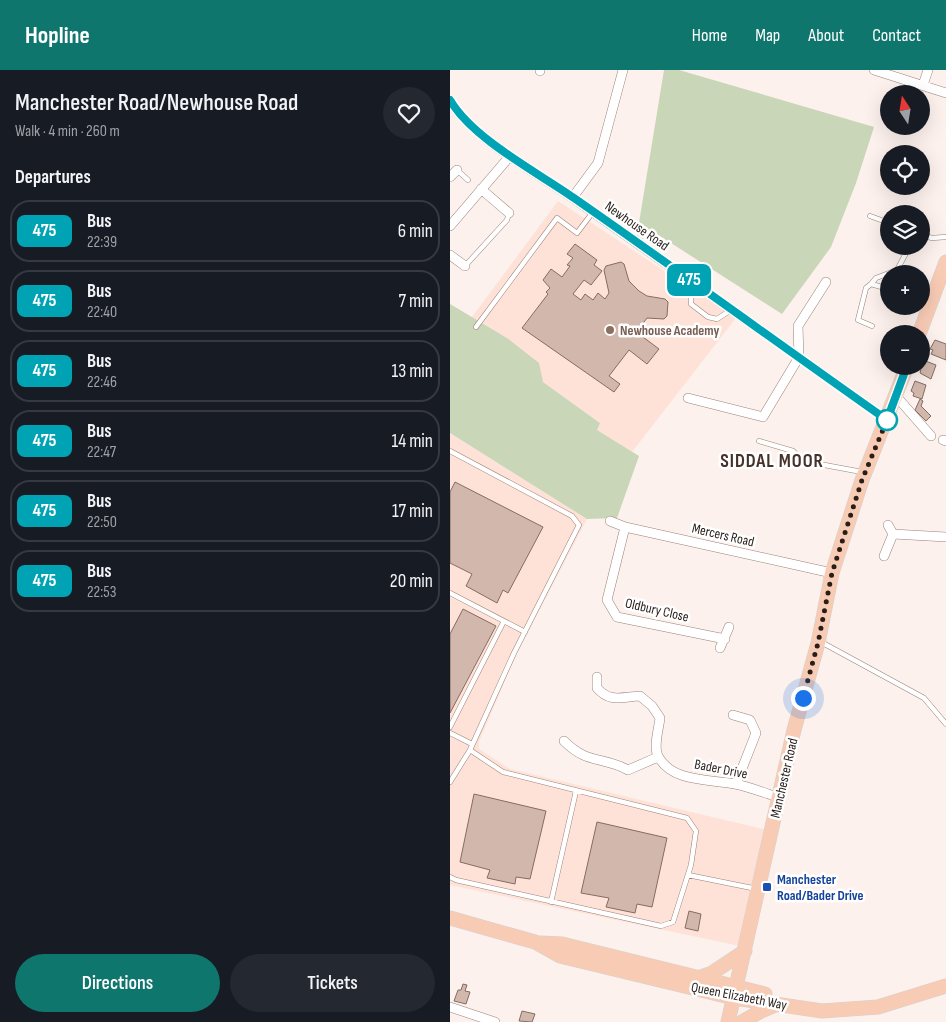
<!DOCTYPE html>
<html lang="en">
<head>
<meta charset="utf-8">
<style>
	:root { --surface:#171b24; --page:#242831; --text:#f1f3f6; --muted:#9ea1a6; --line:#363941; --accent:#0f766e }
	body { margin:0; font-family:"Sofia Sans Condensed",sans-serif; background:var(--page); color:var(--text); height:100vh; display:flex; flex-direction:column; font-size:19px; white-space:nowrap }
	* { box-sizing:border-box; margin:0 }
	p { font-size:16px; color:var(--muted) }
	.icon { flex:none; width:28px; height:28px; fill:none; stroke:currentColor; stroke-width:2; stroke-linecap:round; stroke-linejoin:round }
	.map { position:relative; flex:1; overflow:hidden }
	.panel { display:flex; flex-direction:column; background:var(--surface); width:450px }
	.panel>* { flex:none }
	.badge { padding:0 10px; border-radius:8px; font-size:18px; line-height:32px }
	.needle { width:32px; rotate:348deg }
	.buttons { position:absolute; left:430px; top:15px; display:grid; gap:10px }
	.buttons a { display:grid; place-items:center; width:50px; height:50px; border-radius:50%; background:var(--surface); box-shadow:0 5px 20px #0002; font-size:25px }
	.you { position:absolute; width:25px; height:25px; margin:-12px; border:4px solid #fff; border-radius:50%; background:#1a73e8; box-shadow:0 0 0 8px #1a73e833 }
	.map>.badge { position:absolute; translate:-50% -50%; box-shadow:0 0 0 2px #fff }
	h2 { padding:0 15px; font-size:19px; line-height:45px }
	.round { display:grid; place-items:center; flex:none; width:52px; height:52px; border-radius:26px; background:var(--page) }
	.head { display:flex; align-items:center; justify-content:space-between; height:85px; padding:0 15px }
	h1 { font-size:24px; font-weight:600; line-height:38px }
	.primary-button { display:flex; gap:10px; margin-top:auto; padding:10px 15px }
	.primary-button a { flex:1; height:58px; border-radius:30px; background:var(--accent); color:#fff; font-size:20px; font-weight:600; line-height:58px; text-align:center }
	.primary-button a+a { background:var(--page); color:var(--text) }
	ul { padding:0; list-style:none }
	li { display:flex; align-items:center; gap:15px; height:62px; margin:0 10px 8px; padding:0 5px; border:2px solid var(--line); border-radius:20px }
	li div { flex:1 }
	li b { display:block; font-size:19px }
	li em { font-style:normal }
	li .badge { min-width:55px; font-weight:700; text-align:center }
	header { display:flex; align-items:center; gap:30px; box-sizing:border-box; height:70px; padding:0 25px; background:var(--accent); color:#fff }
	header strong { font-size:24px }
	nav { display:flex; gap:28px; margin-inline-start:auto; font-size:18px }
	main { display:flex; flex:1; min-height:0 }
	.map>svg:first-child { display:block }
	.built { fill:#ffe2d7 }
	.green { fill:#c9d6b8 }
	.building { fill:#d2b7ac; stroke:#856c63 }
	.lines { fill:none; stroke-linecap:round; stroke-linejoin:round }
	.service-casing { stroke:#9b8278; stroke-width:5.5 }
	.minor-casing { stroke:#9b8278; stroke-width:10 }
	.primary-casing { stroke:#d4d2d1; stroke-width:15 }
	.service { stroke:#fff; stroke-width:4.5 }
	.minor { stroke:#fff; stroke-width:9 }
	.primary { stroke:#f8cbb5; stroke-width:14 }
	.line-casing { stroke:#fff; stroke-width:11 }
	.line { stroke:#00a3b4; stroke-width:8 }
	.walk { stroke:#271d19; stroke-width:5; stroke-dasharray:0 9 }
	.education-dot { fill:#8d6e63; stroke:#fff; stroke-width:2 }
	.stop-dot { fill:#fff; stroke:#00a3b4; stroke-width:2.5 }
	.transit-dot { fill:#1a4fb4; stroke:#fff; stroke-width:2 }
	.labels { text-anchor:middle; dominant-baseline:central; stroke-width:5; stroke-linejoin:round; paint-order:stroke }
	.street-label { font-size:14px; fill:#271d19; stroke:#fff }
	.education-label { font-size:14px; font-weight:bold; fill:#785e54; stroke:#fff; text-anchor:start }
	.transit-label { font-size:14px; font-weight:bold; fill:#164399; stroke:#fff; text-anchor:start }
	.district-label { font-size:19px; font-weight:bold; letter-spacing:1px; fill:#47322a; stroke:#fff }
</style>
</head>
<body>
<header>
<strong>Hopline</strong>
<nav><a>Home</a><a>Map</a><a>About</a><a>Contact</a></nav>
</header>
<main>
<section class="panel">
<div class="head"><div><h1>Manchester Road/Newhouse Road</h1><p>Walk · 4 min · 260 m</p></div><a class="round"><svg class="icon" aria-label="heart" viewBox="0 0 24 24"><path d="M12 20l-8-8c-3-5 5-10 8-4 3-6 11-1 8 4z"/></svg></a></div>
<h2>Departures</h2>
<ul>
<li><span class="badge" style="background:#00a3b4;color:#fff">475</span><div><b>Bus</b><p>22:39</p></div><em>6 min</em></li>
<li><span class="badge" style="background:#00a3b4;color:#fff">475</span><div><b>Bus</b><p>22:40</p></div><em>7 min</em></li>
<li><span class="badge" style="background:#00a3b4;color:#fff">475</span><div><b>Bus</b><p>22:46</p></div><em>13 min</em></li>
<li><span class="badge" style="background:#00a3b4;color:#fff">475</span><div><b>Bus</b><p>22:47</p></div><em>14 min</em></li>
<li><span class="badge" style="background:#00a3b4;color:#fff">475</span><div><b>Bus</b><p>22:50</p></div><em>17 min</em></li>
<li><span class="badge" style="background:#00a3b4;color:#fff">475</span><div><b>Bus</b><p>22:53</p></div><em>20 min</em></li>
</ul>
<div class="primary-button"><a>Directions</a><a>Tickets</a></div>
</section>
<div class="map">
<svg width="496" height="952" viewBox="0 0 496 952">
	<rect width="100%" height="100%" fill="#fcf1ec"/>
	<path class="built" d="M108,131L286,248L182,382L147,360L149,352L93,312L57,268L22,247Z
		M0,363L137,449L64,589L29,672V679L60,699L317,760L290,876L0,815Z"/>
	<path class="green" d="M214,0H229L424,57L406,113L381,177L332,244L199,159L193,169L187,165Z
		M0,234L57,268L89,293L93,312L150,353L147,360L189,386L167,448L137,449L0,363Z"/>
	<path class="building" d="M125,174L147,190L144,195L152,201L141,215L134,210L123,224L131,230L135,224L143,230L148,223L155,229L159,223L154,200L156,196L171,192L174,194L179,211L189,221L197,226L215,229L218,232L217,246L214,249L197,248L191,256L198,260L193,267L209,279L197,294L179,280L159,306L170,314L164,322L72,258L98,224L96,222L100,218L93,210L101,199L112,207L120,196L117,195L123,188L117,184Z
		M485,270L496,274V290L481,284L483,280L480,279Z
		M473,290L486,295L481,309L470,303Z
		M465,311L476,315L472,329L463,326L464,323L461,321Z
		M470,329L473,331L471,336L481,346L476,351L465,340Z
		M5,412L93,457L58,523L53,520L47,533L16,516L22,504L0,493V422Z
		M13,539L46,556L0,643V564Z
		M24,724L96,741L80,809L66,807L65,814L37,808L40,800L10,792Z
		M147,752L217,768L202,837L187,834L185,843L156,837L159,828L131,823Z
		M239,841L251,844L248,861L235,858Z
		M13,914L17,915L15,921L20,922L16,934L4,931L8,920H11Z
		M72,941L85,944L82,952L69,951Z"/>
	<g class="lines">
		<g class="service-casing">
			<path id="service" d="M7,100L18,110
				M420,146L439,153
				M471,165L482,168L496,167
				M15,196L57,150L59,143
				M421,214L426,208L447,200L455,185
				M246,215L241,224V234L258,247L267,249L281,240
				M422,256L408,250L416,218L421,214L439,219
				M26,257L107,148L127,163L143,142
				M309,371L343,381L353,391L412,402
				M0,381L122,446L129,455L64,583L20,680L0,712
				M0,523L75,562
				M371,572L474,628L496,654
				M0,657L54,551
				M0,663L22,674
				M238,805L307,819
				M0,807L6,810L211,856L223,852L241,795L246,761L237,748L53,702L20,680
				M101,832L126,721"/>
		</g>
		<g class="minor-casing">
			<path id="minor" d="M90,0V1
				M424,0L496,23
				M473,15L478,0
				M0,30C22,69 93,106 130,133C233,205 335,277 437,350
				M0,107L7,100
				M31,119L59,143
				M123,127L148,93L173,0
				M0,156L60,86
				M0,185L15,196
				M446,326L481,366
				M238,328L313,347L349,287L348,256L376,212
				M493,370L496,371
				M160,451L175,457L382,503
				M175,457L157,530L167,547L275,569
				M443,464L496,467
				M434,486L443,464L438,455
				M270,578L279,557
				M147,607V618C160,633 172,627 190,626L202,636L210,648C209,658 203,677 208,686C222,713 261,709 285,714C300,717 315,723 330,728
				M283,645L300,650L306,663L286,714
				M114,671C138,695 152,686 178,700L208,687
				M0,937L45,952"/>
		</g>
		<g class="primary-casing">
			<path id="primary" d="M469,264L496,192
				M0,848L85,872L110,886L284,928L372,941L428,937L496,916
				M90,873L112,874L315,924
				M248,908L262,903L295,881
				M278,952L344,660L368,573L382,503L412,410L457,296
				M292,952L311,941L325,935"/>
		</g>
		<use href="#service" class="service"/>
		<use href="#minor" class="minor"/>
		<use href="#primary" class="primary"/>
	</g>
	<g class="lines">
		<g class="line-casing">
			<path id="line" d="M0,30C23,69 87,102 124,128C229,201 332,276 437,350L457,296"/>
		</g>
		<use href="#line" class="line"/>
		<path class="walk" d="M353,628L368,573L382,503L412,410L437,350"/>
	</g>
	<circle class="education-dot" cx="160" cy="260" r="5"/>
	<circle class="stop-dot" cx="437" cy="350" r="10"/>
	<rect class="transit-dot" x="312" y="812" width="10" height="10" rx="2.5"/>
	<g class="labels">
		<g class="street-label">
			<text transform="translate(187 156) rotate(35)">Newhouse Road</text>
			<text transform="translate(273 465) rotate(13)">Mercers Road</text>
			<text transform="translate(207 540) rotate(13)">Oldbury Close</text>
			<text transform="translate(271 699) rotate(11)">Bader Drive</text>
			<text transform="translate(334 708) rotate(-77)">Manchester Road</text>
			<text transform="translate(289 926) rotate(11)">Queen Elizabeth Way</text>
		</g>
		<g class="education-label">
			<text x="170" y="260">Newhouse Academy</text>
		</g>
		<g class="transit-label">
			<text x="327" y="809">Manchester<tspan x="327" dy="16">Road/Bader Drive</tspan></text>
		</g>
		<g class="district-label">
			<text x="322" y="391">SIDDAL MOOR</text>
		</g>
	</g>
</svg>
<div class="buttons">
<a><svg class="needle" viewBox="-14 -14 28 28"><path d="M0-13l5 13h-10z" fill="#e53935"/><path d="M0 13l5-13h-10z" fill="#9ea1a6"/></svg></a>
<a><svg class="icon" aria-label="locate" viewBox="0 0 24 24"><circle cx="12" cy="12" r="6"/><path d="M12 2v4M12 18v4M2 12h4M18 12h4"/></svg></a>
<a><svg class="icon" aria-label="layers" viewBox="0 0 24 24"><path d="M12 4l9 5-9 5-9-5zM3 14l9 5 9-5"/></svg></a>
<a>+</a>
<a>−</a>
</div>
<div class="you" style="left:353px;top:628px"></div>
<b class="badge" style="left:239px;top:210px;background:#00a3b4;color:#fff">475</b>
</div>
</main>
</body>
</html>
